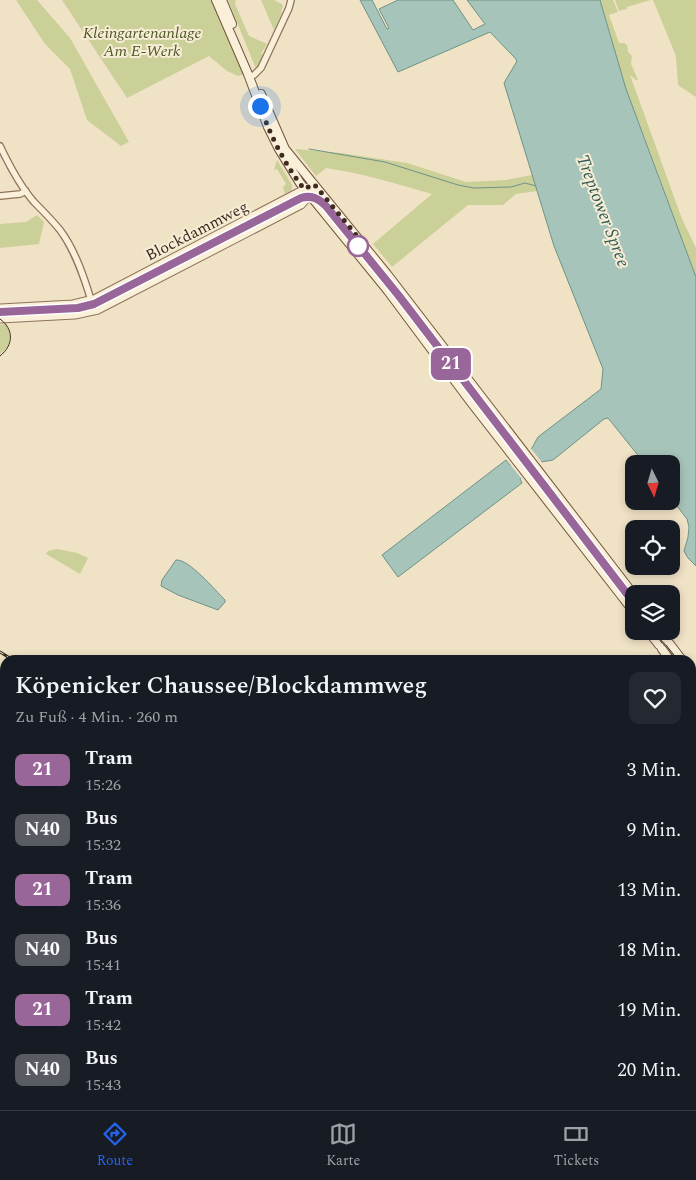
<!DOCTYPE html>
<html lang="de">
<head>
<meta charset="utf-8">
<style>
	:root { --surface:#171b24; --page:#242831; --text:#f1f3f6; --muted:#9ea1a6; --line:#363941; --accent:#2563eb }
	body { margin:0; font-family:Spectral,serif; background:var(--page); color:var(--text); height:100vh; display:flex; flex-direction:column; font-size:19px; white-space:nowrap }
	* { box-sizing:border-box; margin:0 }
	p { font-size:16px; color:var(--muted) }
	.icon { flex:none; width:28px; height:28px; fill:none; stroke:currentColor; stroke-width:2; stroke-linecap:round; stroke-linejoin:round }
	.map { position:relative; flex:1; overflow:hidden }
	.panel { position:absolute; left:0px; top:655px; width:696px; height:455px; display:flex; flex-direction:column; background:var(--surface); border-radius:15px 15px 0 0; box-shadow:0 2px 8px #0003 }
	.panel>* { flex:none }
	.badge { padding:0 10px; border-radius:8px; font-size:18px; line-height:32px }
	.needle { width:32px; rotate:175deg }
	.tools { position:absolute; left:625px; top:455px; display:grid; gap:10px }
	.tools a { display:grid; place-items:center; width:55px; height:55px; border-radius:10px; background:var(--surface); box-shadow:0 2px 8px #0003; font-size:25px }
	.you { position:absolute; width:25px; height:25px; margin:-12px; border:4px solid #fff; border-radius:50%; background:#1a73e8; box-shadow:0 0 0 8px #1a73e833 }
	.map>.badge { position:absolute; translate:-50% -50%; box-shadow:0 0 0 2px #fff }
	.round { display:grid; place-items:center; flex:none; width:52px; height:52px; border-radius:10px; background:var(--page) }
	.overview { display:flex; align-items:center; justify-content:space-between; height:85px; padding:0 15px }
	h1 { font-size:24px; font-weight:600; line-height:38px }
	ul { padding:0; list-style:none }
	li { display:flex; align-items:center; gap:15px; height:60px; padding:0 15px }
	li div { flex:1 }
	li b { display:block; font-size:19px }
	li em { font-style:normal }
	li .badge { min-width:55px; font-weight:700; text-align:center }
	.menu { display:flex; justify-content:space-around; align-items:center; height:70px; border-top:1px solid var(--line); background:var(--surface); font-size:14px; color:var(--muted) }
	.menu a { display:grid; justify-items:center; gap:2px }
	.menu .active { color:var(--accent) }
	.map>svg:first-child { display:block }
	.green { fill:#cbcf98 }
	.water { fill:#a7c4ba; stroke:#6d9388 }
	.pier { fill:#f0e2c5 }
	.lines { fill:none; stroke-linecap:round; stroke-linejoin:round }
	.stream { stroke:#6d9388; stroke-width:1 }
	.minor-casing { stroke:#8d735a; stroke-width:8 }
	.tertiary-casing { stroke:#8d735a; stroke-width:9 }
	.secondary-casing { stroke:#6f543d; stroke-width:10 }
	.minor { stroke:#faefd9; stroke-width:5.5 }
	.tertiary { stroke:#faefd9; stroke-width:7 }
	.secondary { stroke:#faefd9; stroke-width:8 }
	.tram { stroke:#3c2b1e; stroke-width:1 }
	.rail-casing { stroke:#3c2b1e; stroke-width:3 }
	.rail { stroke:#f7ecd5; stroke-width:1; stroke-dasharray:4; stroke-linecap:butt }
	.line-casing { stroke:#fff; stroke-width:11 }
	.line { stroke:#969; stroke-width:8 }
	.walk { stroke:#3c2b1e; stroke-width:5; stroke-dasharray:0 9 }
	.stop-dot { fill:#fff; stroke:#969; stroke-width:2.5 }
	.labels { text-anchor:middle; dominant-baseline:central; stroke-width:4; stroke-linejoin:round; paint-order:stroke }
	.park-label { font-size:16px; font-style:italic; fill:#4e5924; stroke:#f7ecd5 }
	.street-label { font-size:16px; fill:#3c2b1e; stroke:#f7ecd5 }
	.water-label { font-size:18px; font-style:italic; fill:#2d5c57; stroke:#f7ecd5 }
</style>
</head>
<body>
<div class="map">
<svg width="696" height="1110" viewBox="0 0 696 1110">
	<rect width="100%" height="100%" fill="#f0e2c5"/>
	<path class="green" d="M16,0H37L70,38L129,142L121,146L87,120L70,69L45,44Z
		M62,0H212L242,70L243,75L238,76L227,71L209,56L127,98Z
		M228,0H236L235,4L249,36L267,44L261,54L264,55L258,68L256,69Z
		M261,0H274L282,4L283,6L281,11L282,12L274,30Z
		M600,0H613L618,12L609,15L619,43H624L627,45L628,52L632,56L631,64L638,80H636L630,75L682,219L696,248V277L643,133L609,50L613,43Z
		M615,0H651L627,7V9L619,11Z
		M653,0H696V97L678,85L676,56Z
		M295,149L341,153L407,163L466,182L506,180L532,175L537,191L516,194L503,205H468L392,267L373,244L432,194C397,184 362,173 326,168L316,176Z
		M277,160L292,185V190L285,194L283,187L286,184L277,169L274,170Z
		M37,215L44,222L39,244L0,248V224L26,222Z
		M6,324C12,336 11,346 0,354V325Z
		M57,549L77,553L88,558L80,574L46,554L48,551Z
		M0,891L5,893V969L0,968Z
		M0,989L5,990V1045L0,1044Z
		M5,1072V1105H25L24,1110H0V1073Z
		M50,1105H83L82,1110H49Z
		M447,1105H547L550,1110H459Z"/>
	<path class="water" d="M360,0H372L387,29L389,28L379,9L398,0H453L473,30L485,24L467,0H600L626,89L696,277V566L688,558L684,551L688,537L689,527L687,519L671,498V464H645L608,418L604,419L553,460L541,462L520,479L522,483L398,577L382,555L506,460L510,465L532,448L538,437L601,389L603,369L554,246L504,83L517,61L515,58L490,32L398,72Z
		M176,560C189,559 215,590 225,600V602L218,610L178,595L161,586L162,580Z"/>
	<path class="pier" d="M530,447L543,464L523,479L525,483L505,458L510,462Z"/>
	<g class="lines">
		<path class="stream" d="M309,149L385,162L458,185L474,188L511,187L525,183L536,186
			M525,1105L529,1110
			M390,1110L393,1105"/>
		<g class="minor-casing">
			<path id="minor" d="M254,75L261,68L289,8L291,0
				M0,146C9,165 20,186 34,202C43,211 52,220 60,230C75,250 84,277 91,300
				M0,196L20,194L26,191
				M0,794L5,797
				M0,889L5,890
				M0,1063H5
				M268,1105L283,1110
				M30,1110L31,1105
				M213,1110L214,1105"/>
		</g>
		<g class="tertiary-casing">
			<path id="tertiary" d="M0,308L73,304L94,299L314,184
				M0,319L75,315L98,310L301,205L317,188"/>
		</g>
		<g class="secondary-casing">
			<path id="secondary" d="M216,0L248,74L268,127L279,149L300,183L388,291L470,401L634,612
				M222,0L232,24
				M261,94L285,149L387,274L634,595
				M648,631L659,645
				M660,631L666,639
				M669,643L682,660
				M662,649L670,660
				M691,672L696,678
				M691,687L696,693"/>
		</g>
		<use href="#minor" class="minor"/>
		<use href="#tertiary" class="tertiary"/>
		<use href="#secondary" class="secondary"/>
		<path class="tram" d="M0,314L73,311L93,307L298,202C308,198 316,200 324,207L397,297L634,607
			M0,319C14,329 14,345 0,356
			M653,631L662,643
			M666,645L678,660
			M691,678L696,684
			M0,767L5,770
			M670,1105L681,1110"/>
		<g class="rail-casing">
			<path id="rail" d="M0,652L13,660
				M0,759L5,762
				M0,861L5,860
				M691,889L696,896
				M691,906L696,909
				M691,927L696,934
				M691,994L696,997
				M691,1063L696,1066
				M691,1083L696,1086
				M685,1105L696,1110"/>
		</g>
		<use href="#rail" class="rail"/>
	</g>
	<g class="lines">
		<g class="line-casing">
			<path id="line" d="M0,312L78,308L94,304L301,198C311,195 318,198 326,206L399,296L634,603"/>
		</g>
		<use href="#line" class="line"/>
		<path class="walk" d="M260,106C270,135 285,165 304,189L314,184L362,242L358,246"/>
	</g>
	<circle class="stop-dot" cx="358" cy="246" r="10"/>
	<g class="labels">
		<g class="park-label">
			<text x="142" y="33">Kleingartenanlage<tspan x="142" dy="18">Am E-Werk</tspan></text>
		</g>
		<g class="street-label">
			<text transform="translate(197 231) rotate(-27)">Blockdammweg</text>
		</g>
		<g class="water-label">
			<text transform="translate(603 211) rotate(69)">Treptower Spree</text>
		</g>
	</g>
</svg>
<div class="tools">
<a><svg class="needle" viewBox="-14 -14 28 28"><path d="M0-13l5 13h-10z" fill="#e53935"/><path d="M0 13l5-13h-10z" fill="#9ea1a6"/></svg></a>
<a><svg class="icon" aria-label="locate" viewBox="0 0 24 24"><circle cx="12" cy="12" r="6"/><path d="M12 2v4M12 18v4M2 12h4M18 12h4"/></svg></a>
<a><svg class="icon" aria-label="layers" viewBox="0 0 24 24"><path d="M12 4l9 5-9 5-9-5zM3 14l9 5 9-5"/></svg></a>
</div>
<div class="you" style="left:260px;top:106px"></div>
<b class="badge" style="left:451px;top:364px;background:#969;color:#fff">21</b>
<section class="panel">
<div class="overview"><div><h1>Köpenicker Chaussee/Blockdammweg</h1><p>Zu Fuß · 4 Min. · 260 m</p></div><a class="round"><svg class="icon" aria-label="heart" viewBox="0 0 24 24"><path d="M12 20l-8-8c-3-5 5-10 8-4 3-6 11-1 8 4z"/></svg></a></div>
<ul>
<li><span class="badge" style="background:#969;color:#fff">21</span><div><b>Tram</b><p>15:26</p></div><em>3 Min.</em></li>
<li><span class="badge" style="background:#595b62;color:#fff">N40</span><div><b>Bus</b><p>15:32</p></div><em>9 Min.</em></li>
<li><span class="badge" style="background:#969;color:#fff">21</span><div><b>Tram</b><p>15:36</p></div><em>13 Min.</em></li>
<li><span class="badge" style="background:#595b62;color:#fff">N40</span><div><b>Bus</b><p>15:41</p></div><em>18 Min.</em></li>
<li><span class="badge" style="background:#969;color:#fff">21</span><div><b>Tram</b><p>15:42</p></div><em>19 Min.</em></li>
<li><span class="badge" style="background:#595b62;color:#fff">N40</span><div><b>Bus</b><p>15:43</p></div><em>20 Min.</em></li>
</ul>
</section>
</div>
<nav class="menu">
<a class="active"><svg class="icon" aria-label="directions" viewBox="0 0 24 24"><path d="M12 3l9 9-9 9-9-9zM9 14v-3h6M13 9l2 2-2 2"/></svg>Route</a>
<a><svg class="icon" aria-label="map" viewBox="0 0 24 24"><path d="M3 6l6-2 6 2 6-2v14l-6 2-6-2-6 2zM9 4v14M15 6v14"/></svg>Karte</a>
<a><svg class="icon" aria-label="tickets" viewBox="0 0 24 24"><path d="M3 7h18v10H3zM15 7v10"/></svg>Tickets</a>
</nav>
</body>
</html>
